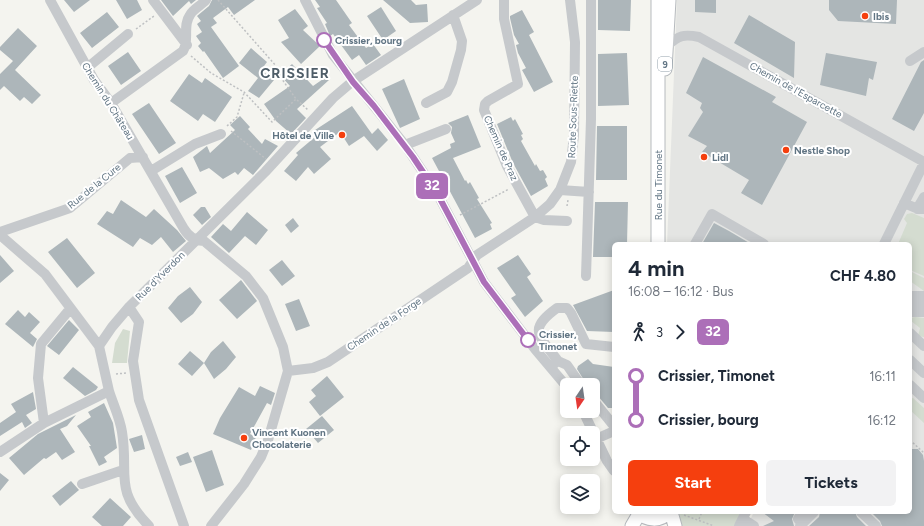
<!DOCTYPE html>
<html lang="en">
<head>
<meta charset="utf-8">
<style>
	:root { --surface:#fff; --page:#f2f2f3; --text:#1f2937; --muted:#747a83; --accent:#f53f0e }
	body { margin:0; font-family:Figtree,sans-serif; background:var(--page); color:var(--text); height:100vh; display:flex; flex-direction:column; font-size:15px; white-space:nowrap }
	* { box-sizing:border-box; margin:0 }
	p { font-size:13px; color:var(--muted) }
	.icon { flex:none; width:22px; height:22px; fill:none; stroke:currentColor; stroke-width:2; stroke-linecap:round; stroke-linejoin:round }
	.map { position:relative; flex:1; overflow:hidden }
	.sheet { position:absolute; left:612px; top:242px; width:300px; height:272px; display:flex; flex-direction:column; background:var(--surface); border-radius:6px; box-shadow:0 2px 10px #0003 }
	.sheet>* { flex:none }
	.badge { padding:0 8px; border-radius:6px; font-size:14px; line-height:26px }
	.needle { width:26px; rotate:193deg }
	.buttons { position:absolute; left:560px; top:378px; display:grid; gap:8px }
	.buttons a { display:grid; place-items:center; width:40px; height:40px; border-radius:6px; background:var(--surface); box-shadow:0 2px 10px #0003; font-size:20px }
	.map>.badge { position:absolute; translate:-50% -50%; box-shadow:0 0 0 2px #fff }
	.legs { display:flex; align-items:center; gap:6px; height:44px; padding:0 16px; font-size:13px }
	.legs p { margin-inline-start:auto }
	.summary { display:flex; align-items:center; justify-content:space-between; height:68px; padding:0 16px }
	h1 { font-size:22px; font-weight:700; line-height:30px }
	.action { display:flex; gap:8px; margin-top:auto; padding:8px 16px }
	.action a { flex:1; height:46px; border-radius:6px; background:var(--accent); color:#fff; font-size:16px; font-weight:700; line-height:46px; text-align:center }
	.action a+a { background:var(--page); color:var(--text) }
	ul { padding:0 16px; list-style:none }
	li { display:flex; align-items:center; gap:14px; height:44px; font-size:15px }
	li i { display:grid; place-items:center; width:6px; height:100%; margin:0 5px; background:currentColor }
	li i::after { content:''; width:10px; height:10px; margin:-5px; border:3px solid; border-radius:50%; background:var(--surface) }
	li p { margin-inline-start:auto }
	li:first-child i { background:linear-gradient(#0000 50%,currentColor 0) }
	li:last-child i { background:linear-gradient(currentColor 50%,#0000 0) }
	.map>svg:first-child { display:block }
	.built { fill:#e4e5e3 }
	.green { fill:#d4dcd0 }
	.building { fill:#adb6ba }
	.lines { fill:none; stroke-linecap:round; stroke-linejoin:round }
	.major-casing { stroke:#b6babe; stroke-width:15 }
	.path { stroke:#bec0c2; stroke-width:1.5; stroke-dasharray:2 2; stroke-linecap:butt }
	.minor { stroke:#c6c9cc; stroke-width:10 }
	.major { stroke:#fff; stroke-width:13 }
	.line-1-casing { stroke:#fff; stroke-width:9 }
	.line-1 { stroke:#ac6fb8; stroke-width:6 }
	.poi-dot { fill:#f53f0e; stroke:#fff; stroke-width:1.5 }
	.stop-1-dot { fill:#fff; stroke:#ac6fb8; stroke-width:2 }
	.labels { text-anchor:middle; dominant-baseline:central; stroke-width:4; stroke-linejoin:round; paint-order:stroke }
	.shield { fill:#fff; stroke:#909ea8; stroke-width:1 }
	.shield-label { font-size:9px; font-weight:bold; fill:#607483 }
	.poi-label { font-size:10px; font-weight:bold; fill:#607483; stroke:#fff; text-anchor:start }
	.stop-label { font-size:10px; font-weight:bold; fill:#607483; stroke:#fff; text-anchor:start }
	.street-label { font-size:10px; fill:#607483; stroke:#fff }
	.district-label { font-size:14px; font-weight:bold; letter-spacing:1px; fill:#4e5d68; stroke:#fff }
</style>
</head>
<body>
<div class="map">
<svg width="924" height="526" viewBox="0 0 924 526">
	<rect width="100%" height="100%" fill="#f4f4ef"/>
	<path class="built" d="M677,0H924V526H747L754,512H910V244H667Z"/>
	<path class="green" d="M912,213L924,218V276L910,270V244H898L907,223L904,219L907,214Z
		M910,271L924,278V291L910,281Z
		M916,317L924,318V337L918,336L920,328L911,321L910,325V318Z
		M123,329L130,331L127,363H112L115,343Z
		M913,398L924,408V423L910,410V399Z
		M679,512H741L734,526H681Z"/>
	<path class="building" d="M64,0H90L74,12Z
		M116,0H137L142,10L127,19Z
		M161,0H196L191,4L189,1L173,16Z
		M212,0H255L234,15L228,7L213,18L217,23L211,27L239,66L223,78L204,51L203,52L198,46L201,43L196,36L202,32L197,24L201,21L197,16L209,6Z
		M315,0H336L352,23L349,25L366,48L373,44L381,55L366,65L359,55L352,60L333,34L330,36L325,24L327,23L317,8L320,7Z
		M383,0H411L416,5L427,4L428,22L410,23Z
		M598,0H631L630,31L598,30Z
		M695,0H716V13L695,12Z
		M829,0H897L896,24L838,21L829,10Z
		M381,7L396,31L383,40L367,16Z
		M295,9L308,26L303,30L320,46L301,64L281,42L289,38L278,20Z
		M522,10L534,32L529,35L553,82L534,92L522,70L526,68L518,53L516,45L519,44L514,35L510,18V16Z
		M107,12L119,27L92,48L80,33Z
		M749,15L795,42L794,78L734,43Z
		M18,28L37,46L15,70L41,95L32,104L24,97L20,101L4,86L0,90V74L13,61L0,50V47Z
		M251,48L267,62L261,70L274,80L259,98L248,91L258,78L239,63Z
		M128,52L141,71L121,85L108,66Z
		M627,53L629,105L598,106V54Z
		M826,53L877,62L873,80L869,78L866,96L820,85Z
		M703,57L776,97L772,102L807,122L762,205L741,193L749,180L702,152L707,146L688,136L703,112L700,108L702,103L686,93Z
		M924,60V113L914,131L892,119L921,62Z
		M292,64L313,86L326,77L329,80L297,109L306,118L291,134L276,121L264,104L290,86L280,75Z
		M189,74L202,83L205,78L232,97L215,122L203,114L198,121L170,101Z
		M404,79L420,119L400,128L382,89Z
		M149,103L176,143L159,154L132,114Z
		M352,106L372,134L378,128L388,140L377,151L364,136L349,146L340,132L320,147L331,159L314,174L308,167L296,181L284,171L298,155L296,153L315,137L312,132Z
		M468,115L481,147L453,158L465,181L466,180L468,184L470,182L479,198L477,199L492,223L490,224L492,229L475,238L432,158L451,148L450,144L455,142L451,133L452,127L448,123Z
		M240,116L250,127L248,129L262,144L265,139L278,146L253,175L244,168L238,175L235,172L223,179L209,168L200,172L193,157L207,146L210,153L235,130L230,125Z
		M511,117L513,121L515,119L523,134L521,135L523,139L521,141L535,166L536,164L540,171L543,170L547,177L545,179L548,186L531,196L513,163L497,124Z
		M597,126H627V180H596Z
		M182,167L197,193L180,203L165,176Z
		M121,200L146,217L154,209L177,230L186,241L173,252L161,237L152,245L140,238L133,247L97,224L107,211L113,214Z
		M595,202H628L627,244H614V257H593Z
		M201,207H205L211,217L202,225L193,215Z
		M247,212L268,230L256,245L245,236L229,253L211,237L223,224L231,231Z
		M293,218L299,226L291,233L285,225Z
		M714,223L729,231L751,244H702Z
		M67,238L95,273L77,288L48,252Z
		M0,255L14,271L0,283Z
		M518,255L531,274L527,277L543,301L525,317L511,298L516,295L497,268Z
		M282,260L295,276L282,286L269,270Z
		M241,280L257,301L237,319L219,300Z
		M190,287L202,302L193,314L181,323L168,308L178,296Z
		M614,290V332L587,331L573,305Z
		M299,299L310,326L296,331L285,304Z
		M18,310L25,317L29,312L40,322L30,333L37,339L33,347L5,324Z
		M69,320L79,330L59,355L47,346Z
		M223,341L236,357L226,369L214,379L204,363L211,352Z
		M190,351L204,363L192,376L178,364Z
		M588,359L593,364L614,367V408H608L598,396L593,394V385H587L577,369L578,366Z
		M73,367L98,387L96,390L85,396L63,378Z
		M327,376L344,397L320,416L309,402L316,396L311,390Z
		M260,386L275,393L271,405L267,403L250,434L256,437L251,450L213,434L220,418L239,387L255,396Z
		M33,392L36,409L26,415L32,423L25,428L22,422L0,436V423L16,412L11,404Z
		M104,403L113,423L117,448L104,457L107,462L99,466L89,446H91L77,426L91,417L88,412Z
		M76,415L67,426L60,429L75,452L62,460L56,452L46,459L44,458L24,475L9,458L38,434Z
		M322,416L334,430L318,443L306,429Z
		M142,435L145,449L134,452L129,439Z
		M910,449H918L923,455L924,461V526H882L880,521L871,512H910Z
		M212,450L224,485L206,492L193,457Z
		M188,452L192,462L180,466L176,457Z
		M0,473L9,480L0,491Z
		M71,481L79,490L60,506L52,496Z
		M110,498L131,517L123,526H102L92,517Z
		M762,512H795L792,519L794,526H763L774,521Z
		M820,512H855L857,517L866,526H809L819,517Z"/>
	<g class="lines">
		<g class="major-casing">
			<path id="major" d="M658,0V244
				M665,69L669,0
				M638,512C647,521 660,522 669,512
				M671,512L675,526
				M632,526L639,514"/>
		</g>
		<path class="path" d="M218,0L276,66L279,75L296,99
			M136,29L154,16
			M191,56L211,73L244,92L272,122L296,99L308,110
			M227,126L237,117L244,93
			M231,131L266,159
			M567,206L568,200
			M460,215L509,189
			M116,374L126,373
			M910,440L924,453
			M684,515L714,526
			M699,519L702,512"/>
		<path class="minor" d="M50,0L94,80L111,103L184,229C189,237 194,240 204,241L246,276L263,298L283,347L288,371L268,440L261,457L244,484L211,526
			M153,0L187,45
			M305,0L333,55L405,145L437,193L484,282L535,349L567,387
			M504,0V19L518,84L488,101L485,104L484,110L507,166L535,217L544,220L567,221
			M667,46C679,35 684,34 699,37L924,162
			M910,61L924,52
			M87,68L128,34
			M111,103L183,51C190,40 182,26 190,15C193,9 202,5 206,0
			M426,103L447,92L452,82L461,50L462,41L453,15
			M405,145L446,129
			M151,171L195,144L221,134
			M560,190L589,192
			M904,203L918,209H924
			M917,209L924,197
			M0,232L70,208L130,158L143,157
			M0,235L45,274L99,346
			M695,244L712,214L764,244
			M884,244L924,163
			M586,276L591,119V0
			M910,296H924
			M910,302L924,304
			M129,307L139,322L133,361L139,400L184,526
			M910,312H924
			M910,333L924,346
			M910,360L924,373
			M558,361L567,365L581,385
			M550,367L558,361C539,335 527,330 557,308H567L571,313L586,344L614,347
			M288,371L313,368L328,362L468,268L477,255L535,217L550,204L560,190L571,162L574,135L575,42L570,0
			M910,385L924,398
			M109,391C113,404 120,418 122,432C129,475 113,489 149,526
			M593,400L614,426
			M583,411L607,461L614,471
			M44,423L38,378L41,344L70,309
			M596,439L614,431
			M0,452L44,423L109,391L99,346L112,327L129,307L265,172L333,98L353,81L477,0
			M82,484L123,470
			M861,512L876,526
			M743,519L754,526
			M802,524L798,519L802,512
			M739,526L746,512
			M800,526L814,512"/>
		<use href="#major" class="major"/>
	</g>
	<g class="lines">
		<g class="line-1-casing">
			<path id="line-1" d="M324,40L353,82L374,106L413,157L437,193L484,282L528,340"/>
		</g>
		<use href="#line-1" class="line-1"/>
	</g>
	<g class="poi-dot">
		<circle cx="865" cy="16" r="4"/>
		<circle cx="342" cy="135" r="4"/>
		<circle cx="786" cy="150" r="4"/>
		<circle cx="704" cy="157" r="4"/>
		<circle cx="244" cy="438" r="4"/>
	</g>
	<g class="stop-1-dot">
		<circle cx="324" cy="40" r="7"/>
		<circle cx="528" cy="340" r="7"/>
	</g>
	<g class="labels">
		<rect class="shield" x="658" y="57" width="14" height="14" rx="3"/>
		<g class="shield-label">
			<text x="665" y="64">9</text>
		</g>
		<g class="poi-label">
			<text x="873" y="16">Ibis</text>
			<text x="334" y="135" text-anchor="end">Hôtel de Ville</text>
			<text x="794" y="150">Nestle Shop</text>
			<text x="712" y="157">Lidl</text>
			<text x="252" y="432">Vincent Kuonen<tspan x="252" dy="12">Chocolaterie</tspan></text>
		</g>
		<g class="stop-label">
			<text x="335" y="40">Crissier, bourg</text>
			<text x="539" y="334">Crissier,<tspan x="539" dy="12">Timonet</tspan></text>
		</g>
		<g class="street-label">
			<text transform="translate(796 90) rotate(29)">Chemin de l'Esparcette</text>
			<text transform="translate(108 101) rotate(58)">Chemin du Château</text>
			<text transform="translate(573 117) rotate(-88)">Route Sous-Riette</text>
			<text transform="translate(501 148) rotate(66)">Chemin de Praz</text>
			<text transform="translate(658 185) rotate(-90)">Rue du Timonet</text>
			<text transform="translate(94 186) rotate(-39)">Rue de la Cure</text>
			<text transform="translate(160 276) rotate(-45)">Rue d'Yverdon</text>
			<text transform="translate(384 324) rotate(-34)">Chemin de la Forge</text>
		</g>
		<g class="district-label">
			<text x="295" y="73">CRISSIER</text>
		</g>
	</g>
</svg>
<div class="buttons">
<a><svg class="needle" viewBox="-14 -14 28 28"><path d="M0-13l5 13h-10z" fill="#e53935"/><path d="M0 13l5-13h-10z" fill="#747a83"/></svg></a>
<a><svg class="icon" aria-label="locate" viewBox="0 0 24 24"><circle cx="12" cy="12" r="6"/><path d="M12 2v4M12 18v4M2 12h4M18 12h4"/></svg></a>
<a><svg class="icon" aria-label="layers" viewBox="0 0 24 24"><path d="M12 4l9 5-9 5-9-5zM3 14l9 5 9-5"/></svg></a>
</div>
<b class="badge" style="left:432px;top:186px;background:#ac6fb8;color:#fff">32</b>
<section class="sheet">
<div class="summary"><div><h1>4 min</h1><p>16:08 – 16:12 · Bus</p></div><b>CHF 4.80</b></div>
<div class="legs"><svg class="icon" aria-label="walk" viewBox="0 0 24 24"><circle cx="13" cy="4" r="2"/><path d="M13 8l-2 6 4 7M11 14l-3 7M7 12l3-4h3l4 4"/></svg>3<svg class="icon" aria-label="forward" viewBox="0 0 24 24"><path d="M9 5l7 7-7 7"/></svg><b class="badge" style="background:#ac6fb8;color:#fff">32</b></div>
<ul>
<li><i style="color:#ac6fb8"></i><b>Crissier, Timonet</b><p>16:11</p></li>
<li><i style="color:#ac6fb8"></i><b>Crissier, bourg</b><p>16:12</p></li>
</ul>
<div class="action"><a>Start</a><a>Tickets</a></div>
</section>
</div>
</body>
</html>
